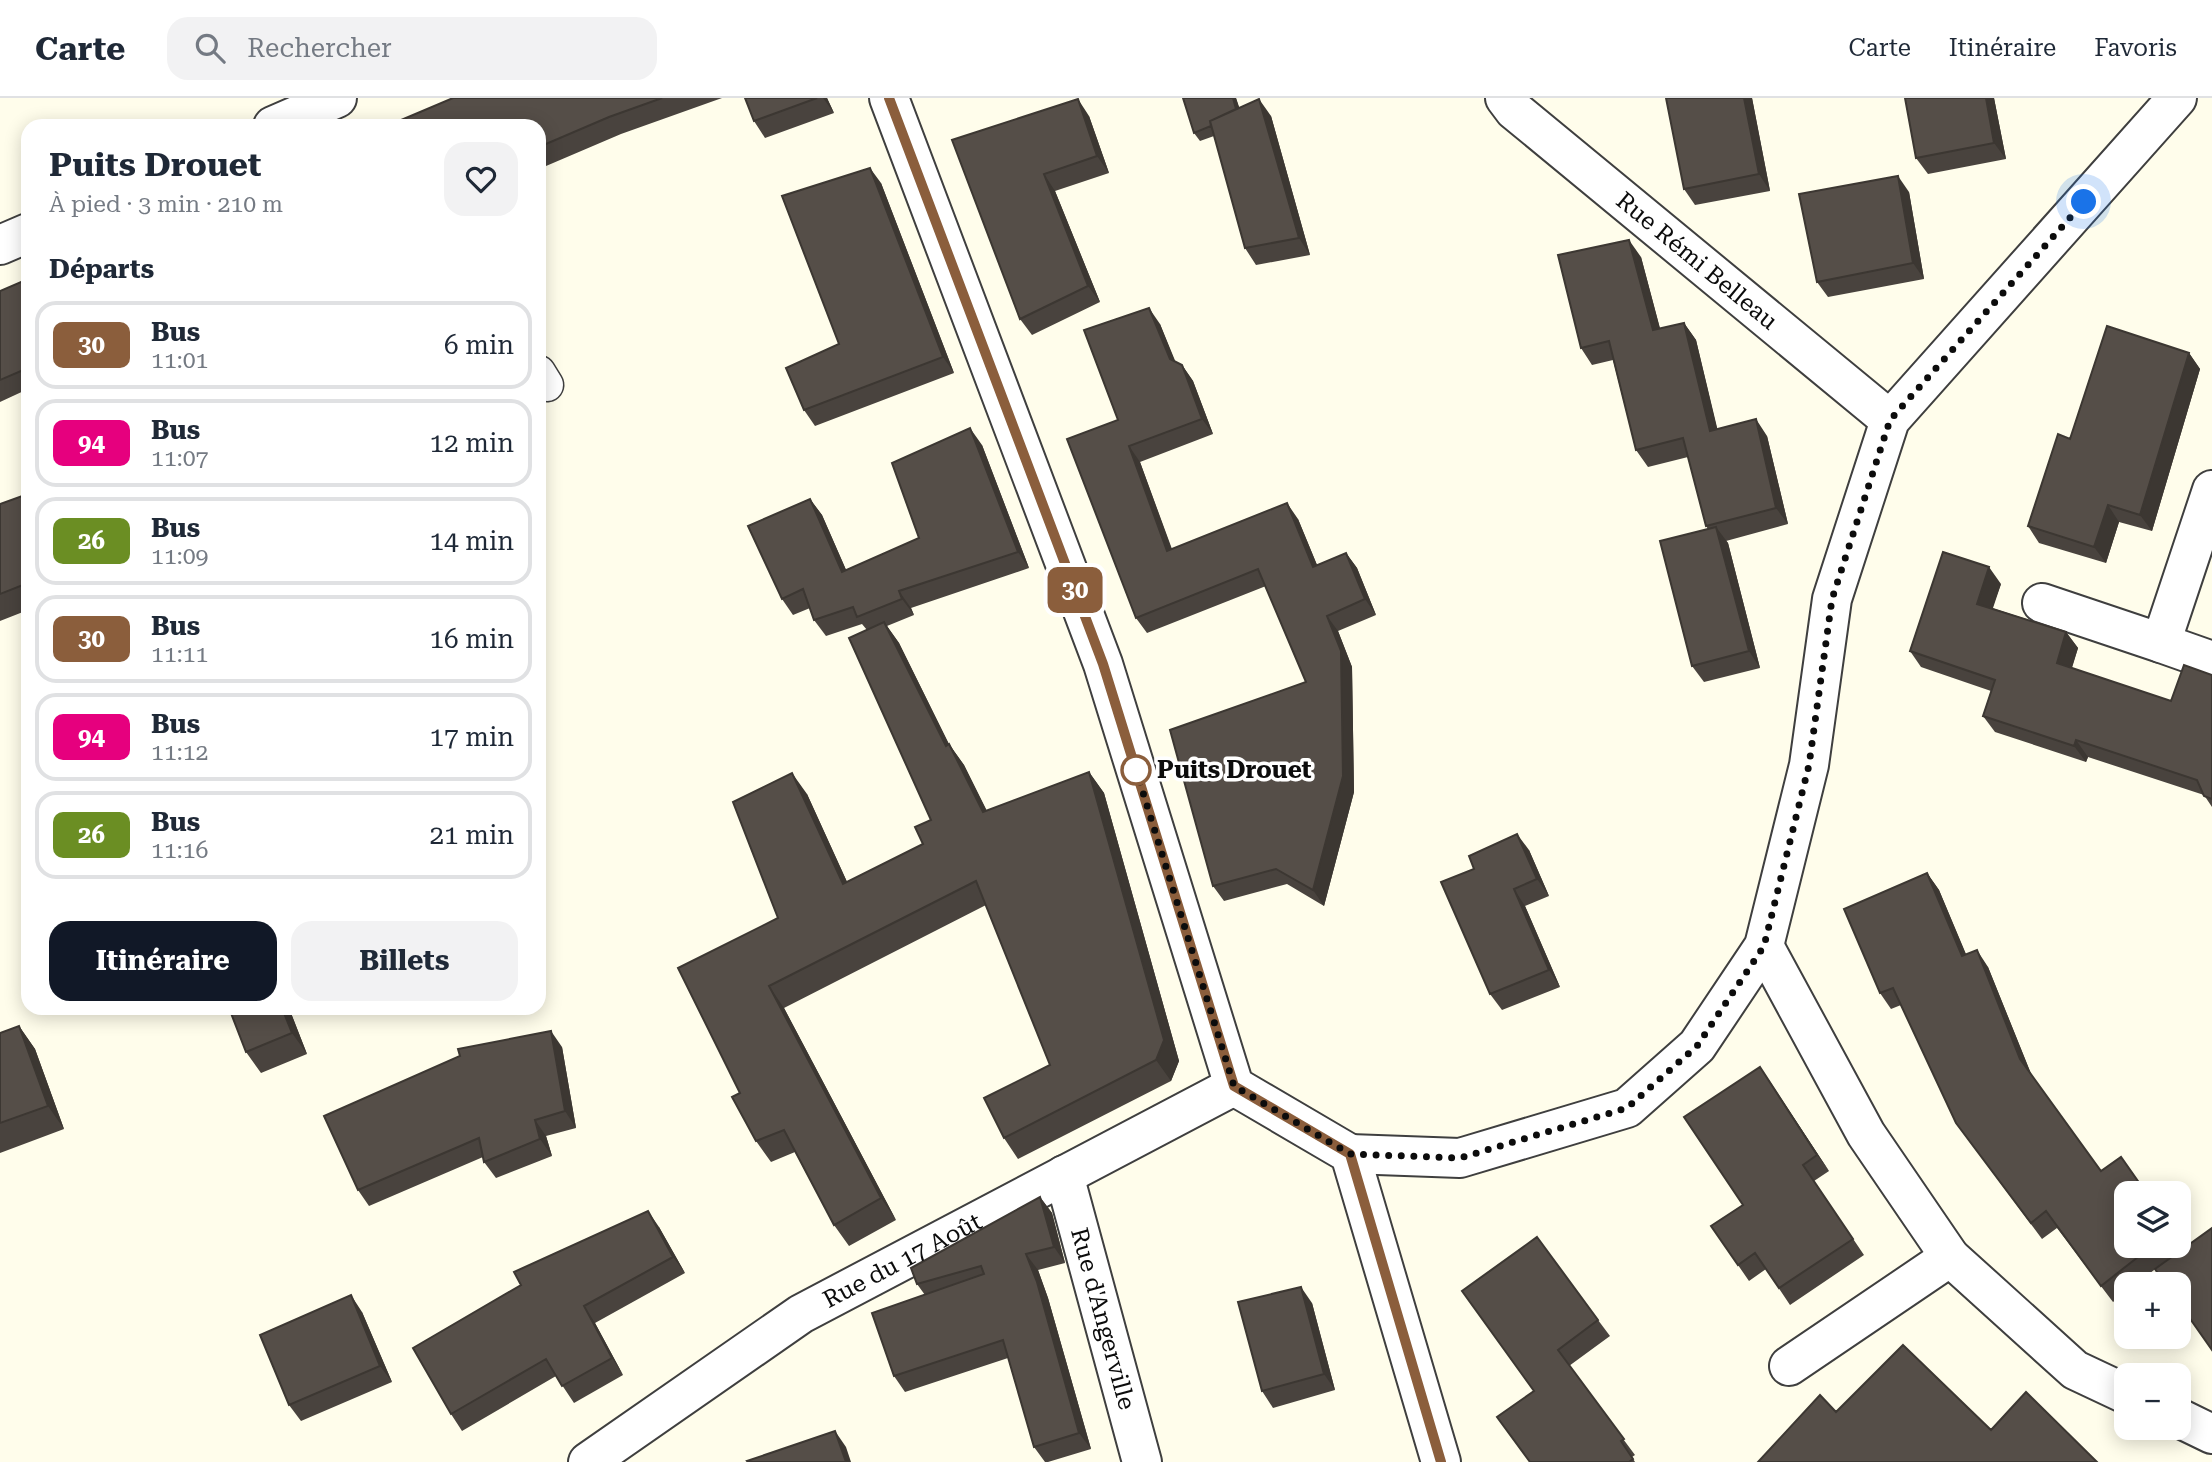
<!DOCTYPE html>
<html lang="fr">
<head>
<meta charset="utf-8">
<style>
	:root { --surface:#fff; --page:#f2f2f3; --text:#1f2937; --muted:#747a83; --line:#e0e1e3; --accent:#111827 }
	body { margin:0; font-family:"Roboto Serif",serif; background:var(--page); color:var(--text); height:100vh; display:flex; flex-direction:column; font-size:26px; white-space:nowrap }
	* { box-sizing:border-box; margin:0 }
	p { font-size:23px; color:var(--muted) }
	.icon { flex:none; width:38px; height:38px; fill:none; stroke:currentColor; stroke-width:2; stroke-linecap:round; stroke-linejoin:round }
	.map { position:relative; flex:1; overflow:hidden }
	.details { position:absolute; left:21px; top:21px; width:525px; height:896px; display:flex; flex-direction:column; background:var(--surface); border-radius:21px; box-shadow:0 4px 18px #0003 }
	.details>* { flex:none }
	.badge { padding:0 14px; border-radius:10px; font-size:24px; line-height:46px }
	.buttons { position:absolute; left:2114px; top:1083px; display:grid; gap:14px }
	.buttons a { display:grid; place-items:center; width:77px; height:77px; border-radius:14px; background:var(--surface); box-shadow:0 4px 18px #0003; font-size:35px }
	.you { position:absolute; width:35px; height:35px; margin:-18px; border:5px solid #fff; border-radius:50%; background:#1a73e8; box-shadow:0 0 0 10px #1a73e833 }
	.map>.badge { position:absolute; translate:-50% -50%; box-shadow:0 0 0 4px #fff }
	h2 { padding:0 28px; font-size:26px; line-height:63px }
	.round { display:grid; place-items:center; flex:none; width:74px; height:74px; border-radius:21px; background:var(--page) }
	.overview { display:flex; align-items:center; justify-content:space-between; height:119px; padding:0 28px }
	h1 { font-size:33px; font-weight:700; line-height:52px }
	.primary-button { display:flex; gap:14px; margin-top:auto; padding:14px 28px }
	.primary-button a { flex:1; height:80px; border-radius:21px; background:var(--accent); color:#fff; font-size:28px; font-weight:700; line-height:80px; text-align:center }
	.primary-button a+a { background:var(--page); color:var(--text) }
	ul { padding:0; list-style:none }
	li { display:flex; align-items:center; gap:21px; height:88px; margin:0 14px 10px; padding:0 14px; border:4px solid var(--line); border-radius:21px }
	li div { flex:1 }
	li b { display:block; font-size:26px }
	li em { font-style:normal }
	li .badge { min-width:77px; font-weight:700; text-align:center }
	header { display:flex; align-items:center; gap:42px; box-sizing:border-box; height:98px; padding:0 35px; background:var(--surface); border-bottom:2px solid var(--line) }
	header strong { font-size:33px }
	nav { display:flex; gap:38px; margin-inline-start:auto; font-size:24px }
	.search { width:490px; height:63px; background:var(--page); display:flex; align-items:center; gap:18px; box-sizing:border-box; padding:0 24px; border-radius:21px; color:var(--muted); font-size:26px }
	.map>svg:first-child { display:block }
	.lines { fill:none; stroke-linecap:round; stroke-linejoin:round }
	.service-casing { stroke:#3f3f3f; stroke-width:35 }
	.minor-casing { stroke:#3f3f3f; stroke-width:42 }
	.service { stroke:#fff; stroke-width:32 }
	.minor { stroke:#fff; stroke-width:38 }
	.wall { fill:#49433e }
	.shaded-wall { fill:#3c3732 }
	.building { fill:#554e48; stroke:#3c3732; stroke-width:2 }
	.line-casing { stroke:#fff; stroke-width:16 }
	.line { stroke:#8b5e3c; stroke-width:10 }
	.walk { stroke:#0c0c0c; stroke-width:7; stroke-dasharray:0 12.6 }
	.stop-dot { fill:#fff; stroke:#8b5e3c; stroke-width:3.5 }
	.labels { text-anchor:middle; dominant-baseline:central; stroke-width:7; stroke-linejoin:round; paint-order:stroke }
	.street-label { font-size:24px; fill:#0c0c0c; stroke:#fff }
	.stop-label { font-size:24px; font-weight:bold; fill:#0c0c0c; stroke:#fff; text-anchor:start }
</style>
</head>
<body>
<header>
<strong>Carte</strong>
<div class="search"><svg class="icon" aria-label="search" viewBox="0 0 24 24"><circle cx="10" cy="10" r="6"/><path d="M15 15l6 6"/></svg>Rechercher</div>
<nav><a>Carte</a><a>Itinéraire</a><a>Favoris</a></nav>
</header>
<div class="map">
<svg width="2212" height="1364" viewBox="0 0 2212 1364">
	<rect width="100%" height="100%" fill="#fffdeb"/>
	<g class="lines">
		<g class="service-casing">
			<path id="service" d="M539,274L547,287"/>
		</g>
		<g class="minor-casing">
			<g id="minor">
				<path d="M889,0L1103,566L1234,988L1350,1056L1441,1364"/>
				<path id="s1" d="M1505,0L1514,12L1890,322"/>
				<path d="M273,28L337,0"/>
				<path d="M0,147L28,135"/>
				<path d="M2212,392L2161,545L2212,563"/>
				<path d="M2042,505L2161,545"/>
				<path d="M1764,848L1866,1036L1950,1159L2075,1272L2126,1296"/>
				<path d="M1350,1056L1460,1060L1627,1010L1697,948L1764,848L1809,667L1832,501L1890,322L2177,0"/>
				<path id="s2" d="M1064,1077L1142,1364"/>
				<path d="M1789,1268L1950,1159"/>
				<path d="M2179,1320L2212,1336"/>
				<path id="s3" d="M588,1364L801,1216L1234,988"/>
			</g>
		</g>
		<use href="#service" class="service"/>
		<use href="#minor" class="minor"/>
	</g>
	<path class="wall" d="M453,0H722L621,36L539,71V28Z
		M745,0H827L834,15L765,40L754,23Z
		M1183,0H1236L1239,10L1271,18L1310,157L1256,167L1245,150L1214,38L1200,43L1194,35Z
		M1752,0L1770,93L1695,107L1684,91Z
		M1994,0L2006,61L1928,76L1916,60Z
		M1089,18L1109,75L1055,93L1100,204L1032,237L1020,221L952,42Z
		M881,85L954,275L815,328L804,312L839,246Z
		M1909,94L1924,181L1828,199L1817,184Z
		M1641,159L1660,231L1684,225L1696,242L1717,331L1767,338L1788,426L1726,443L1728,445L1760,570L1704,584L1692,568L1708,431L1706,428L1688,359L1648,369L1636,352L1613,262L1592,267L1581,250Z
		M28,181V291L0,304V193Z
		M1160,226L1175,264L1182,267L1193,283L1213,336L1140,364L1172,451L1298,421L1317,467L1346,455L1357,470L1376,517L1338,533L1352,569L1354,694L1324,808L1287,786L1224,803L1213,788L1306,584L1266,488L1147,535L1136,520L1118,322Z
		M2189,255L2200,271L2152,433L2119,424L2106,465L2039,445L2028,428L2070,341Z
		M982,347L1029,470L911,510L914,517L887,528L899,545L949,646L964,667L987,713L1089,674L1104,695L1179,963L1171,983L1018,1061L1004,1040L1050,967L986,807L784,910L896,1122L849,1148L834,1127L795,1054L771,1064L756,1043L740,995L807,696L847,784L923,746L931,722L867,532L862,526L826,538L814,522L810,510L793,517L782,501L810,401L822,417L846,472L919,440Z
		M28,396V512L0,523V406Z
		M2001,486L1992,510L2066,534L2078,550L2072,570L2171,603L2212,577V709L2204,697L2088,659L2086,664L1995,634L1983,618L1991,593L1921,569L1910,553Z
		M1529,752L1549,798L1525,808L1560,889L1502,912L1490,896L1441,784Z
		M1927,775L1939,792L1966,857L1988,869L2031,976L2126,1148H2179V1138L2185,1148L2136,1186H2126V1194L2113,1204L2057,1130L2042,1141L1956,1025L1901,907L1891,911L1880,895Z
		M289,910L307,956L261,975L246,954Z
		M19,928L35,951L64,1031L0,1055V935Z
		M562,949L576,1030L546,1038L552,1058L496,1080L484,1064L483,1059L369,1108L358,1092Z
		M1760,969L1829,1073L1814,1083L1864,1157L1790,1207L1766,1171L1749,1183L1711,1128L1743,1107Z
		M1040,1099L1052,1115L1065,1165L1038,1172L1048,1200L1091,1351L1048,1364H1045L1034,1349L1008,1260L905,1294L894,1278L925,1197L917,1186Z
		M659,1129L685,1175L595,1225L623,1277L574,1305L556,1278L462,1333L451,1316Z
		M1462,1193L1598,1222L1610,1238L1569,1268L1635,1357L1632,1359L1635,1364H1529L1534,1293Z
		M1312,1205L1335,1292L1273,1310L1262,1293Z
		M362,1214L392,1284L301,1323L289,1307Z"/>
	<path class="shaded-wall" d="M823,0H827L834,15Z
		M1233,0H1236L1245,26L1239,18Z
		M1744,0H1752L1770,93L1759,76Z
		M1986,0H1994L2006,61L1994,45Z
		M1078,1L1089,18L1109,75L1097,58Z
		M1259,1L1271,18L1310,157L1299,140Z
		M870,70L881,85L954,275L943,259Z
		M1044,76L1055,93L1100,204L1088,188Z
		M1898,78L1909,94L1924,181L1913,165Z
		M1629,142L1641,159L1665,249L1653,232Z
		M1149,210L1160,226L1181,277L1170,261Z
		M1684,225L1696,242L1722,350L1710,333Z
		M2189,255L2200,271L2152,433L2140,417Z
		M1182,267L1193,283L1213,336L1202,321Z
		M1756,321L1767,338L1788,426L1776,410Z
		M970,330L982,347L1029,470L1018,454Z
		M1129,348L1140,364L1178,469L1167,453Z
		M810,401L822,417L854,490L842,474Z
		M1287,405L1298,421L1324,484L1313,469Z
		M2108,407L2119,424L2106,465L2094,449Z
		M1716,429L1728,445L1760,570L1749,553Z
		M1346,455L1357,470L1376,517L1365,501Z
		M1989,469L2001,486L1989,522L1977,506Z
		M899,493L911,510L914,517L902,501Z
		M1327,518L1338,533L1352,569L1354,694L1324,808L1313,792Z
		M884,524L899,545L960,669L946,648Z
		M2066,534L2078,550L2068,581L2057,565Z
		M2076,642L2088,659L2086,664L2074,648Z
		M949,646L964,667L998,736L983,714Z
		M1089,674L1104,695L1179,963L1171,983L1156,962Z
		M792,675L807,696L858,808L843,786Z
		M1517,736L1529,752L1549,798L1537,781Z
		M1927,775L1939,792L1974,875L1962,858Z
		M1514,791L1525,808L1560,889L1549,872Z
		M1977,852L1988,869L2032,978L2020,961Z
		M769,888L784,910L896,1122L881,1100Z
		M282,910H289L307,956L292,935Z
		M19,928L35,951L64,1031L48,1008Z
		M551,933L562,949L576,1030L565,1013Z
		M1760,969L1771,985L1829,1073L1817,1057Z
		M535,1022L546,1038L552,1058L540,1041Z
		M1040,1099L1052,1115L1065,1165L1054,1149Z
		M648,1113L659,1129L685,1175L673,1159Z
		M1026,1156L1038,1172L1048,1200L1091,1351L1079,1335Z
		M1301,1189L1312,1205L1335,1292L1324,1276Z
		M351,1197L362,1214L392,1284L380,1268Z
		M584,1208L595,1225L623,1277L612,1260Z
		M835,1333L846,1349L851,1364H846Z"/>
	<path class="building" d="M453,0H662L609,19L539,49V28H387Z
		M745,0H817L754,23Z
		M1183,0H1233L1236,11L1210,23L1211,28L1194,35Z
		M1666,0H1744L1759,76L1684,91Z
		M1905,0H1986L1994,45L1916,60Z
		M1078,1L1097,58L1044,76L1088,188L1020,221L952,42Z
		M1259,1L1299,140L1245,150L1210,23Z
		M870,70L943,259L804,312L786,270L839,246L782,98Z
		M1898,78L1913,165L1817,184L1799,96Z
		M1629,142L1653,232L1684,225L1710,333L1756,321L1776,410L1706,428L1683,340L1636,352L1609,243L1581,250L1558,157Z
		M28,181V270L0,282V193Z
		M1149,210L1170,261L1182,267L1202,321L1129,348L1167,453L1287,405L1313,469L1346,455L1365,501L1327,518L1341,553L1343,678L1313,792L1276,771L1213,788L1170,632L1306,584L1258,471L1136,520L1067,341L1118,322L1084,232Z
		M2107,228L2189,255L2140,417L2108,407L2094,449L2028,428L2058,336L2070,341Z
		M970,330L1018,454L899,493L902,501L857,519L853,509L814,522L803,491L782,501L748,428L810,401L842,474L919,440L892,365Z
		M28,396V485L0,496V406Z
		M1716,429L1749,553L1692,568L1660,443Z
		M1943,454L1989,469L1977,506L2066,534L2057,565L2171,603L2184,567L2212,577V701L2204,698L2197,682L2076,642L2074,648L1983,618L1995,582L1910,553Z
		M884,524L946,648L949,646L983,714L1089,674L1164,942L1156,962L1004,1040L984,1000L1050,967L976,783L769,888L881,1100L834,1127L784,1032L756,1043L732,999L740,995L678,870L778,820L733,704L792,675L843,786L923,746L915,729L931,722L849,540Z
		M1517,736L1537,781L1514,791L1549,872L1490,896L1441,784L1474,771L1469,758Z
		M1927,775L1962,858L1977,852L2020,961L2101,1073L2121,1059L2147,1096H2126V1148H2152L2101,1188L2046,1113L2031,1125L1956,1025L1893,890L1880,895L1844,811Z
		M229,910H282L292,935L246,954Z
		M19,928L48,1008L0,1025V935Z
		M551,933L565,1013L535,1022L540,1041L484,1064L479,1040L358,1092L324,1018L460,958L458,951Z
		M1760,969L1817,1057L1803,1067L1853,1141L1779,1190L1755,1155L1738,1167L1711,1128L1743,1107L1684,1019Z
		M1040,1099L1054,1149L1026,1156L1037,1184L1079,1335L1034,1349L1003,1242L894,1278L872,1215L984,1176L981,1168L917,1186L911,1170Z
		M648,1113L673,1159L584,1208L612,1260L562,1288L546,1261L451,1316L413,1250L521,1187L514,1174Z
		M2212,1130V1252L2179,1205V1186H2165L2155,1171Z
		M1537,1139L1598,1222L1558,1252L1624,1341L1621,1343L1633,1361L1629,1364H1530L1497,1319L1534,1293L1462,1193Z
		M1301,1189L1324,1276L1262,1293L1238,1204Z
		M351,1197L380,1268L289,1307L260,1237Z
		M1903,1247L1991,1332L2026,1294L2097,1364H1758L1820,1297L1836,1314Z
		M835,1333L846,1364H748L747,1363Z"/>
	<g class="lines">
		<g class="line-casing">
			<path id="line" d="M889,0L1103,566L1234,988L1350,1056L1441,1364"/>
		</g>
		<use href="#line" class="line"/>
		<path class="walk" d="M1136,672L1234,988L1350,1056L1460,1060L1627,1010L1697,948L1764,848L1809,667L1832,501L1890,322L2084,104"/>
	</g>
	<circle class="stop-dot" cx="1136" cy="672" r="14"/>
	<g class="labels">
		<g class="street-label">
			<text stroke="none"><textPath href="#s1" startOffset="252">Rue Rémi Belleau</textPath></text>
			<text stroke="none"><textPath href="#s3" startOffset="374">Rue du 17 Août</textPath></text>
			<text stroke="none"><textPath href="#s2" startOffset="149">Rue d'Angerville</textPath></text>
		</g>
		<g class="stop-label">
			<text x="1157" y="672">Puits Drouet</text>
		</g>
	</g>
</svg>
<div class="buttons">
<a><svg class="icon" aria-label="layers" viewBox="0 0 24 24"><path d="M12 4l9 5-9 5-9-5zM3 14l9 5 9-5"/></svg></a>
<a>+</a>
<a>−</a>
</div>
<div class="you" style="left:2084px;top:104px"></div>
<b class="badge" style="left:1075px;top:492px;background:#8b5e3c;color:#fff">30</b>
<section class="details">
<div class="overview"><div><h1>Puits Drouet</h1><p>À pied · 3 min · 210 m</p></div><a class="round"><svg class="icon" aria-label="heart" viewBox="0 0 24 24"><path d="M12 20l-8-8c-3-5 5-10 8-4 3-6 11-1 8 4z"/></svg></a></div>
<h2>Départs</h2>
<ul>
<li><span class="badge" style="background:#8b5e3c;color:#fff">30</span><div><b>Bus</b><p>11:01</p></div><em>6 min</em></li>
<li><span class="badge" style="background:#e6007e;color:#fff">94</span><div><b>Bus</b><p>11:07</p></div><em>12 min</em></li>
<li><span class="badge" style="background:#6b8e23;color:#fff">26</span><div><b>Bus</b><p>11:09</p></div><em>14 min</em></li>
<li><span class="badge" style="background:#8b5e3c;color:#fff">30</span><div><b>Bus</b><p>11:11</p></div><em>16 min</em></li>
<li><span class="badge" style="background:#e6007e;color:#fff">94</span><div><b>Bus</b><p>11:12</p></div><em>17 min</em></li>
<li><span class="badge" style="background:#6b8e23;color:#fff">26</span><div><b>Bus</b><p>11:16</p></div><em>21 min</em></li>
</ul>
<div class="primary-button"><a>Itinéraire</a><a>Billets</a></div>
</section>
</div>
</body>
</html>
